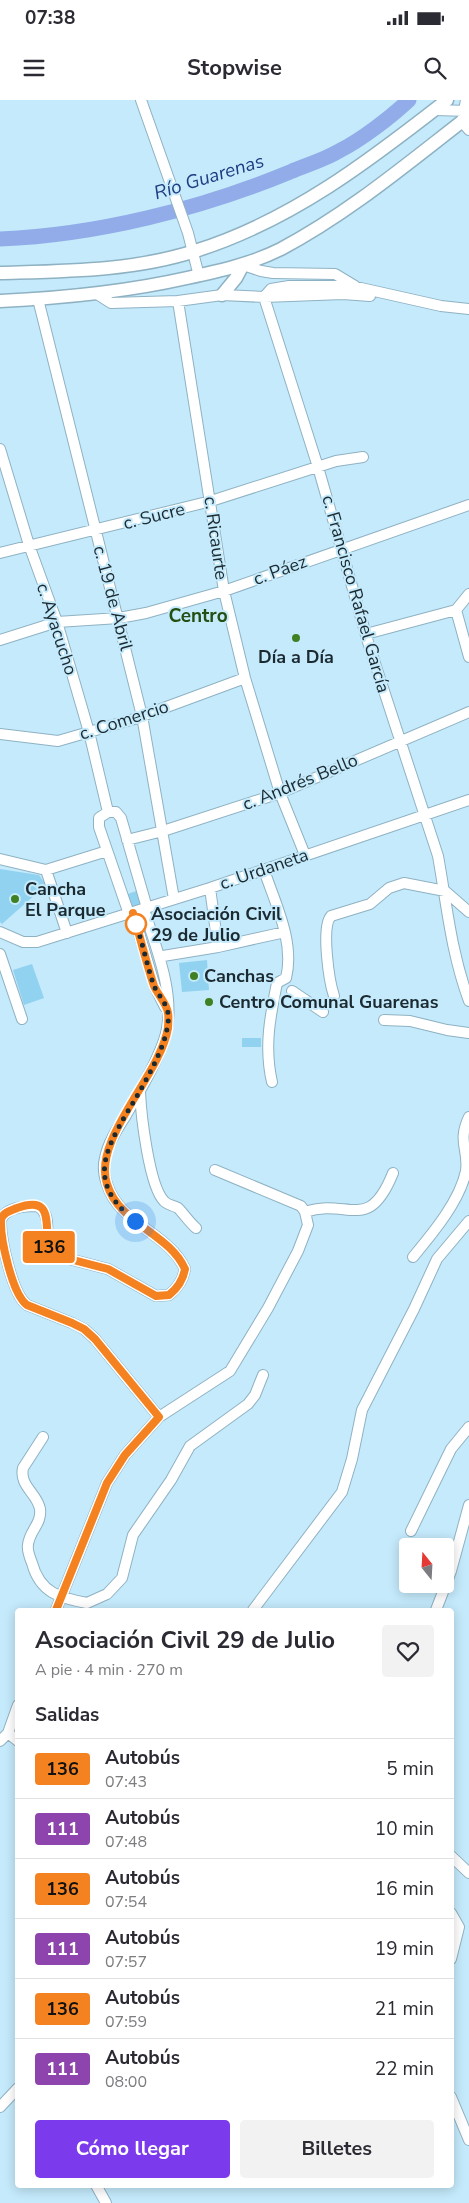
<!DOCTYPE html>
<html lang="es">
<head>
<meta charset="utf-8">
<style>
	:root { --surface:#fff; --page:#f2f2f3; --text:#2b2b33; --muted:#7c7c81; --line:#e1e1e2; --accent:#7c3aed }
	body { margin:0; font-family:"Nunito Sans",sans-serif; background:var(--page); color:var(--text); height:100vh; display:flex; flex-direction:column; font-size:19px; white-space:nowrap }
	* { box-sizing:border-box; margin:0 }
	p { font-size:16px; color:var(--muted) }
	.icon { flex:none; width:28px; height:28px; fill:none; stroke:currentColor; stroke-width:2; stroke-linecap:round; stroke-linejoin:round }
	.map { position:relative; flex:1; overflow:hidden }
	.sheet { position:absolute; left:15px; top:1508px; width:439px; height:580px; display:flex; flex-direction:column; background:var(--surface); border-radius:5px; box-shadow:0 2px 12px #0003 }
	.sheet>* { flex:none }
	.badge { padding:0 10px; border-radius:4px; font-size:18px; line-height:32px }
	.needle { width:32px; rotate:342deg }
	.tools { position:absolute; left:399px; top:1438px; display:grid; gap:10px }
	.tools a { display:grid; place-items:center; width:55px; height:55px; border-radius:5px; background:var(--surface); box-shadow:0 2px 12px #0003; font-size:25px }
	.you { position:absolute; width:25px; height:25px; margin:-12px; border:4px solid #fff; border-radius:50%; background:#1a73e8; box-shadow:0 0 0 8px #1a73e833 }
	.map>.badge { position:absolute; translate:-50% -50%; box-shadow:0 0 0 2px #fff }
	h2 { padding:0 20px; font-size:19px; line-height:45px }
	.round { display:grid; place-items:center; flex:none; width:52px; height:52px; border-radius:5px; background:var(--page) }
	.headline { display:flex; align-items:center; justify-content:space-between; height:85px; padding:0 20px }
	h1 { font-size:24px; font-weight:700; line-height:38px }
	.button { display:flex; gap:10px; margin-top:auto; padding:10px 20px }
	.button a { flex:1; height:58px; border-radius:5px; background:var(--accent); color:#fff; font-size:20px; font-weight:700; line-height:58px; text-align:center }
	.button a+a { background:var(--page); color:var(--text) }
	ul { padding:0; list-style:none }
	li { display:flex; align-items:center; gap:15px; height:60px; padding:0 20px; border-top:1px solid var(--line) }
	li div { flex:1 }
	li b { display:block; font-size:19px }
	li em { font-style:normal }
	li .badge { min-width:55px; font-weight:700; text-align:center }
	.status { display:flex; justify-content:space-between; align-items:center; height:35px; padding:0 25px; background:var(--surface); direction:ltr }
	.status svg { height:14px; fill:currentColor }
	header { display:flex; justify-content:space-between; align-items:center; height:65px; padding:0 20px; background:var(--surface); font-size:22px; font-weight:700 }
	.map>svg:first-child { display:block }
	.green { fill:#91d2f1 }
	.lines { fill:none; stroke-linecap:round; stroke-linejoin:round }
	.river { stroke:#91ace8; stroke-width:15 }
	.minor-casing { stroke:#8fb2c3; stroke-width:12 }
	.major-casing { stroke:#8fb2c3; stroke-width:15 }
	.minor { stroke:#fff; stroke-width:10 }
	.major { stroke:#fff; stroke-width:12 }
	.line-casing { stroke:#fff; stroke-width:11 }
	.line { stroke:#f58220; stroke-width:8 }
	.walk { stroke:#1b2930; stroke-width:5; stroke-dasharray:0 9 }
	.poi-dot { fill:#3f8122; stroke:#c4eafb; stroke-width:2 }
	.stop-dot { fill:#fff; stroke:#f58220; stroke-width:2.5 }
	.labels { text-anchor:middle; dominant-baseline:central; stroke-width:4; stroke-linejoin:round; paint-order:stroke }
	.street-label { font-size:18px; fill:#1b2930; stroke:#c4eafb }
	.poi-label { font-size:18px; font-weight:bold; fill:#1b2930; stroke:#c4eafb; text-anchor:start }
	.stop-label { font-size:18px; font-weight:bold; fill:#1b2930; stroke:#c4eafb; text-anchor:start }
	.water-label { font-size:19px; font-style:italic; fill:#213c81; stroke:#c4eafb }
	.neighbourhood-label { font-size:19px; font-weight:bold; fill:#244e12; stroke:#c4eafb }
</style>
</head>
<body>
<div class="status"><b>07:38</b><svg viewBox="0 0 49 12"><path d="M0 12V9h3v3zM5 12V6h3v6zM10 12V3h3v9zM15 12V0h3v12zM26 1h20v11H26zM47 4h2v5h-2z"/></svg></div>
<header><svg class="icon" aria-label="menu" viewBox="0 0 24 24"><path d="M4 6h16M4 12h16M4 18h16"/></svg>Stopwise<svg class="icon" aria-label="search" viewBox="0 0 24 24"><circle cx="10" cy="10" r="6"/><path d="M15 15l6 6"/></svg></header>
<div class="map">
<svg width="469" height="2103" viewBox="0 0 469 2103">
	<rect width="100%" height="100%" fill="#c4eafb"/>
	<path class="green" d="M0,769L39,775L46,785L2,824L0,822Z
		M139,790L144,806L130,810L125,795Z
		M207,860L209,890L182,892L179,863Z
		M32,864L44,898L24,905L13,870Z
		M242,938H261V947H242Z"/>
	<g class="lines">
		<path class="river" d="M0,139C97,135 200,109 290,72C306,65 324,60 339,51C361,40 391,17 409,0"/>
		<g class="minor-casing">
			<path id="minor" d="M141,0L188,133L199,176
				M466,0L462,22L469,30
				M435,10L469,11
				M243,165L261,171L273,173L335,174L355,186
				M97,194L111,203L178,201L222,195L264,197L343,194L370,196
				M38,199L142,616L174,799
				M178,201L224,491L245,578L280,693L305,755
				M469,209L441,206L352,186H289L271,189L264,197L318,367L368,542L438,756C447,806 451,852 469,901
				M0,349L29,445L57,522L89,632L108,712
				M0,453L211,401L336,361L363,357
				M456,510L469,557
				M366,534L456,510L469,494
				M0,540L57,522L119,518L146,513L224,491L469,405
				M0,634L58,641L134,619L245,578
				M127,740L163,731L280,693L469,612
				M0,759L46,770L107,751
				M46,770L67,833
				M264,770C275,803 295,842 286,878
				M210,788L218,847
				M133,813L155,887L165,907
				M129,814L99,727V718L108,712H116L121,718L147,808
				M0,832L23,842H37L210,788L469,700
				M0,854L22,919
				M163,856L218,847L285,832
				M292,891L323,912
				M334,896C329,881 321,827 331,816L370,804L389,788L404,783L445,791L469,812
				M384,920L410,921L447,930L469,933
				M272,982C264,947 270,917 277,883L286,878
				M140,992C141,1014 149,1086 164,1101C167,1105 173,1105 178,1108C184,1114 189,1122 196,1128
				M305,1112C348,1097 368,1135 393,1073
				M413,1157C432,1134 460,1101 466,1071C469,1049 457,1042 469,1017
				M159,1317L230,1271L268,1208L298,1151L308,1125L305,1112L301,1106L215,1070
				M43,1337L23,1368C19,1386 37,1393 40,1409C42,1424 29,1431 28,1445C27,1450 30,1458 32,1463C40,1493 60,1498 87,1503L107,1494L122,1478L133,1435L171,1380L190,1346L248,1304L255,1295L263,1275
				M411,1431L451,1349L469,1327
				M56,1510L107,1383L125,1355L159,1317L95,1239L84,1229L72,1223L27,1205C12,1194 0,1137 1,1119C7,1107 25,1106 37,1106C56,1116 40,1141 54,1155L108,1169L156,1196L169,1195C178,1188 183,1180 185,1169C169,1133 119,1124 107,1084C104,1076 103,1066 105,1058C108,1043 117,1029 125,1017C137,996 164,951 167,928C174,889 155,846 144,809
				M253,1510L342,1392L352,1359L362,1310L414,1209L437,1159L469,1121
				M436,1510L451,1471L469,1405
				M8,1633L18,1641
				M0,1641L8,1633L18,1605
				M451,1756L469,1773
				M451,1813L459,1827L451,1859
				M451,1997L469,2040
				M0,2007L18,1988
				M96,2085L106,2103"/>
		</g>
		<g class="major-casing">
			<path id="major" d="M0,173C65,171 133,171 195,151C291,121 369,61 447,0
				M222,195L236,178L243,165
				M0,201C63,198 125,192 187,178C219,171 251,164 281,149C349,113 408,63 469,16"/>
		</g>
		<use href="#minor" class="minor"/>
		<use href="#major" class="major"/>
	</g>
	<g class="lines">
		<g class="line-casing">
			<path id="line" d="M56,1510L107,1383L125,1355L159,1317L95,1239L84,1229L72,1223L27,1205C12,1194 0,1138 1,1119C4,1112 10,1111 17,1108C62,1092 38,1139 54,1155L108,1169L156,1196L169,1195C178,1188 183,1180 185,1169C169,1133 119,1124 107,1084C92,1039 160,976 168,928C168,924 169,917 168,913C167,904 158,895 154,886C146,862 140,837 133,813"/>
		</g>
		<use href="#line" class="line"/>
		<path class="walk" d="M135,1121C89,1084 102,1055 128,1011C141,990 163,952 167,929C168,924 169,918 168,913C167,904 158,895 154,886C147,866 143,844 136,824"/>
	</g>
	<g class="poi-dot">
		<circle cx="296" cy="538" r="5"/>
		<circle cx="15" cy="799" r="5"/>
		<circle cx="194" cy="876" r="5"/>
		<circle cx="209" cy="902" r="5"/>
	</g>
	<circle class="stop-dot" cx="136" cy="824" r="10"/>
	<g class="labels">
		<g class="street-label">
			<text transform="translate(154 416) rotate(-14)">c. Sucre</text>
			<text transform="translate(216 438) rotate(82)">c. Ricaurte</text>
			<text transform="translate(280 470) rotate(-20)">c. Páez</text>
			<text transform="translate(356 494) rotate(74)">c. Francisco Rafael García</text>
			<text transform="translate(113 498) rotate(75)">c. 19 de Abril</text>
			<text transform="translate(57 529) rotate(72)">c. Ayacucho</text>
			<text transform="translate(124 620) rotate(-18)">c. Comercio</text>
			<text transform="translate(300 682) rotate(-22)">c. Andrés Bello</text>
			<text transform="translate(264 769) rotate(-19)">c. Urdaneta</text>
		</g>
		<g class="poi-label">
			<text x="296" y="557" text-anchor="middle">Día a Día</text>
			<text x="25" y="789">Cancha<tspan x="25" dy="21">El Parque</tspan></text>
			<text x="204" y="876">Canchas</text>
			<text x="219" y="902">Centro Comunal Guarenas</text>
		</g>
		<g class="stop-label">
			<text x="151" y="814">Asociación Civil<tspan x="151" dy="21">29 de Julio</tspan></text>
		</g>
		<g class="water-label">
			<text transform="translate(209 77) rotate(-17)">Río Guarenas</text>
		</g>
		<g class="neighbourhood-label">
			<text x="198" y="516">Centro</text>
		</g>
	</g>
</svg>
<div class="tools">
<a><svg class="needle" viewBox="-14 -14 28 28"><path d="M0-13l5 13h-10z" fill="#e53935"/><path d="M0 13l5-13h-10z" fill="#7c7c81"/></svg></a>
</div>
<div class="you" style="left:135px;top:1121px"></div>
<b class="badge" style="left:49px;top:1147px;background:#f58220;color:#111">136</b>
<section class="sheet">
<div class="headline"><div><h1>Asociación Civil 29 de Julio</h1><p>A pie · 4 min · 270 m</p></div><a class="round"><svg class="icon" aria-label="heart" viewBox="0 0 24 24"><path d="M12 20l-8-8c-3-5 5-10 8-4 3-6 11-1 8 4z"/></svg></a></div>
<h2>Salidas</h2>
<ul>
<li><span class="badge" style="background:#f58220;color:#111">136</span><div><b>Autobús</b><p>07:43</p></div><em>5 min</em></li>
<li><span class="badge" style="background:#8e44ad;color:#fff">111</span><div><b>Autobús</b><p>07:48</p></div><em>10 min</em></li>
<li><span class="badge" style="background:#f58220;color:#111">136</span><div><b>Autobús</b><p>07:54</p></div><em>16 min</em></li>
<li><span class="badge" style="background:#8e44ad;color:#fff">111</span><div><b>Autobús</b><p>07:57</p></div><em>19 min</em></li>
<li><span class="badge" style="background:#f58220;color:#111">136</span><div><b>Autobús</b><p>07:59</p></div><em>21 min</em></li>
<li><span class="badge" style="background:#8e44ad;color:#fff">111</span><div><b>Autobús</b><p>08:00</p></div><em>22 min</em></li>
</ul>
<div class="button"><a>Cómo llegar</a><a>Billetes</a></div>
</section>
</div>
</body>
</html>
